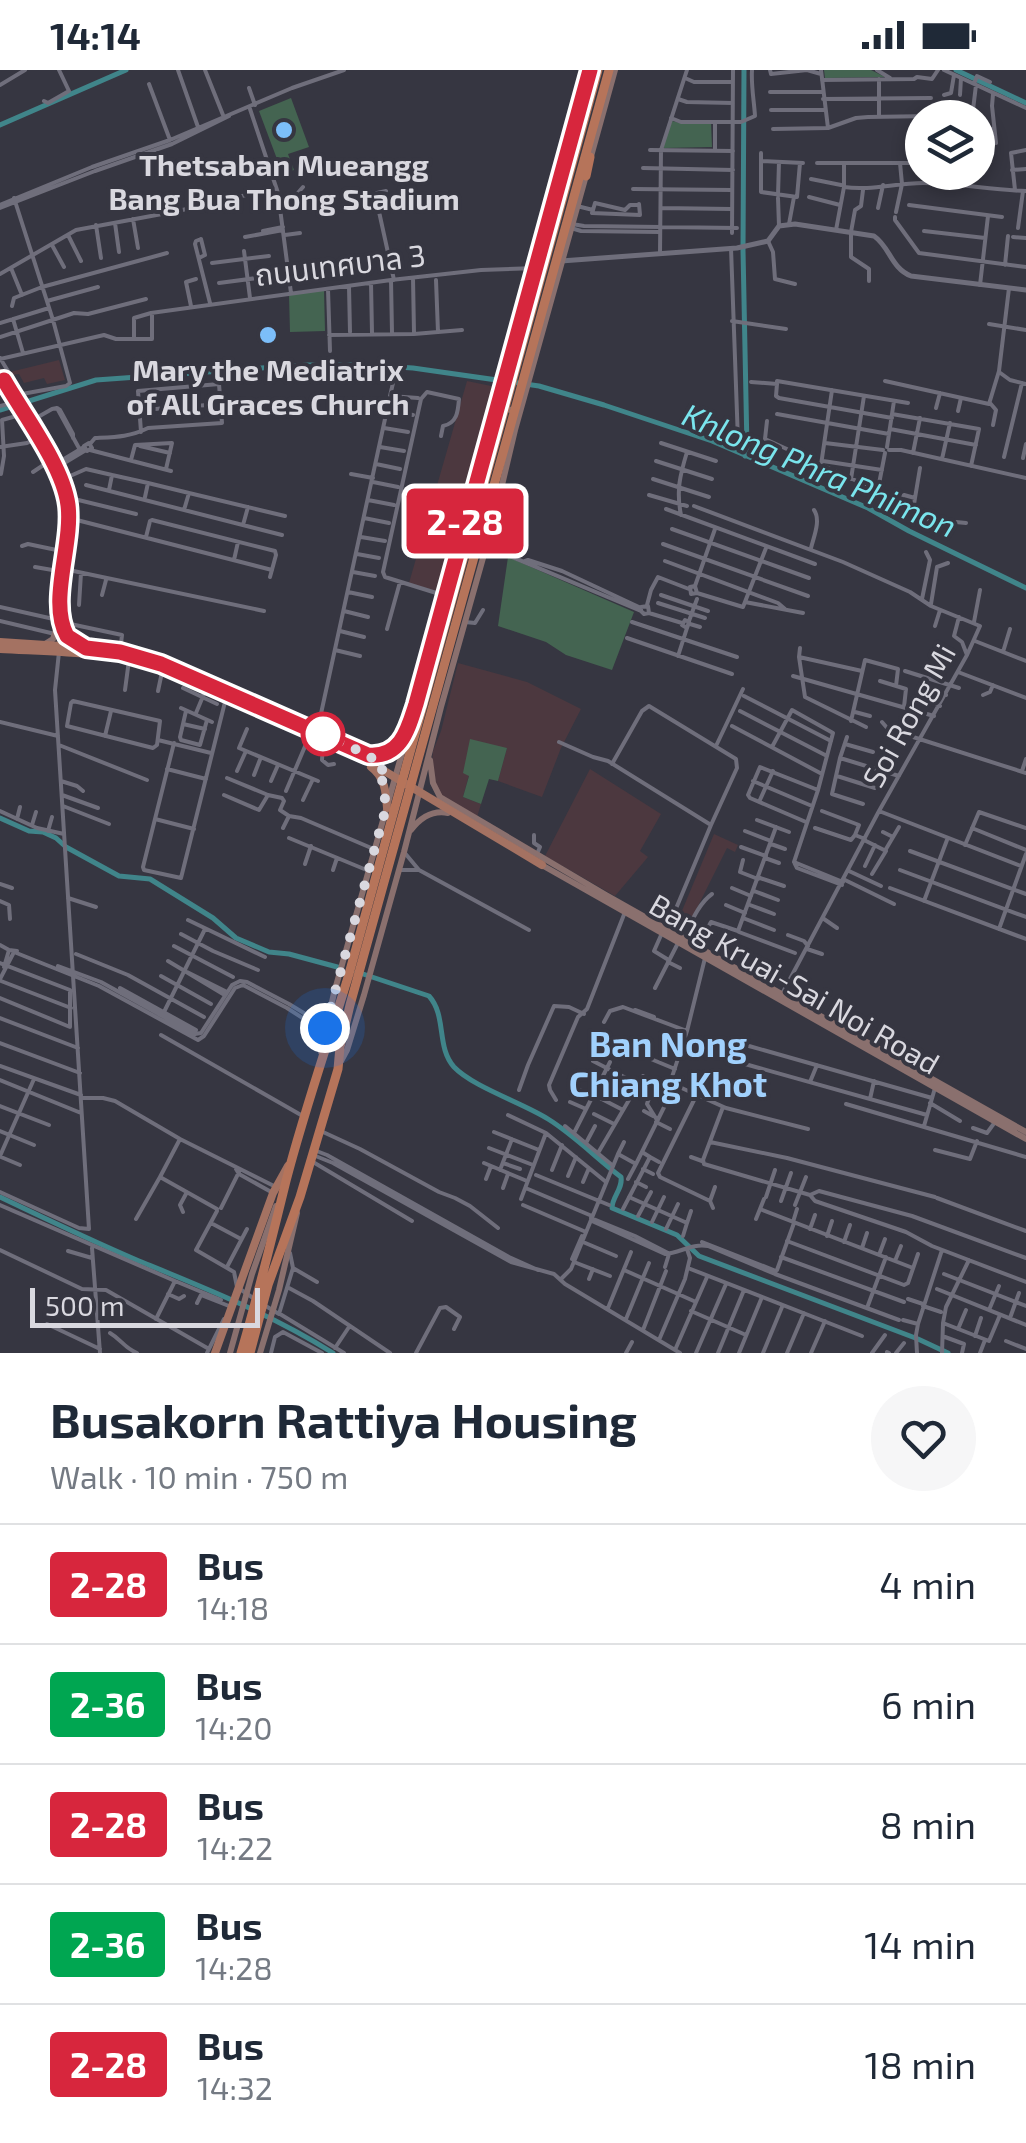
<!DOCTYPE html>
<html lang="en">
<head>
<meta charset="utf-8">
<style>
	:root { --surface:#fff; --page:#f6f6f7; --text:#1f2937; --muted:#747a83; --line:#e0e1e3 }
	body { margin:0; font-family:"Exo 2","Noto Sans Thai",sans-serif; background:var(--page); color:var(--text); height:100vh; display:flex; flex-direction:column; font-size:38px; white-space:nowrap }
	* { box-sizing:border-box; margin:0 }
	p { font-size:32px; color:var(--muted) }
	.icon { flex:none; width:55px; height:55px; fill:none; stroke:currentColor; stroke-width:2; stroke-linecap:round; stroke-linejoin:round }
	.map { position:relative; height:1283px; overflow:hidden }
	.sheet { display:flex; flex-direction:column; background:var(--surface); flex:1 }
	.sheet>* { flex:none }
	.badge { padding:0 20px; border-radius:8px; font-size:35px; line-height:65px }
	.buttons { position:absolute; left:905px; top:30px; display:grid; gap:20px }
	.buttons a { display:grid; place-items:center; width:90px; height:90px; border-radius:50%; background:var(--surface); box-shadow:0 5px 15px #0003; font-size:50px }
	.scale { position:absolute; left:30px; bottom:25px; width:230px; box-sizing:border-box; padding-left:10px; border:5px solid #d9d8df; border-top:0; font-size:28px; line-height:35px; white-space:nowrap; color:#d9d8df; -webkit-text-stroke:8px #363641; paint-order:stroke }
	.you { position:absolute; width:50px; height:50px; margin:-25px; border:8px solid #fff; border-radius:50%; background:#1a73e8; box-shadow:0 0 0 15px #1a73e833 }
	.map>.badge { position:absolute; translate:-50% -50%; box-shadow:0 0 0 5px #fff }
	.round { display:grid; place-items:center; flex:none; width:105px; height:105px; border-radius:52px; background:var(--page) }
	.headline { display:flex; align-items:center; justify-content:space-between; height:170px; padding:0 50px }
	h1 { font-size:48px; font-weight:700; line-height:75px }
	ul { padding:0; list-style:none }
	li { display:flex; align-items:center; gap:30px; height:120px; padding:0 50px; border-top:2px solid var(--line) }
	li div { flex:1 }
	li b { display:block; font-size:38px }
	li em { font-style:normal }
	li .badge { min-width:110px; font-weight:700; text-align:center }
	.status { display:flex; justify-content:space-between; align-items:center; height:70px; padding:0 50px; background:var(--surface); direction:ltr }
	.status svg { height:28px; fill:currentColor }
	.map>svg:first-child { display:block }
	.commercial { fill:#4c383f }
	.green { fill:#446451 }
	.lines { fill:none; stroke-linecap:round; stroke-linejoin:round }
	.canal { stroke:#40858a; stroke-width:5 }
	.minor { stroke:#6f6e7b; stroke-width:4 }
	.tertiary { stroke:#6f6e7b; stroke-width:5 }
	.secondary { stroke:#8a706e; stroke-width:6 }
	.primary { stroke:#a47262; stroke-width:8 }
	.trunk { stroke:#b6745a; stroke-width:9 }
	.line-casing { stroke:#fff; stroke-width:22 }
	.line { stroke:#d7263d; stroke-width:15 }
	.walk { stroke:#d9d8df; stroke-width:10; stroke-dasharray:0 18 }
	.poi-dot { fill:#7cbef9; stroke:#363641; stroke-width:4 }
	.stop-dot { fill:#fff; stroke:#d7263d; stroke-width:5 }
	.labels { text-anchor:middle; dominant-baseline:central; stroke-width:8; stroke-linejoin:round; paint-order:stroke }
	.poi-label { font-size:30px; font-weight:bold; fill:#d9d8df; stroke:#363641 }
	.street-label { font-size:30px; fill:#d9d8df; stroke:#363641 }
	.water-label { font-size:32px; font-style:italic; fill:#7ae5ed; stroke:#363641 }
	.quarter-label { font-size:35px; font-weight:bold; fill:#a1d1fd; stroke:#363641 }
</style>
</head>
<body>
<div class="status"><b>14:14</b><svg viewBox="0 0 49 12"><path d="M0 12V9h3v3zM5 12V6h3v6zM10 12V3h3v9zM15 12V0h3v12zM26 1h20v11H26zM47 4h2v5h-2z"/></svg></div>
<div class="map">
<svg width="1026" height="1283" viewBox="0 0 1026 1283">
	<rect width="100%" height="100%" fill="#363641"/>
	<path class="commercial" d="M59,290L65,310L47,314L44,308L24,313L19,304L12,305L10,302Z
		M467,311L496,317L442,523L409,513Z
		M458,593L527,612L581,639L561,678L542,727L498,711L507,678L469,705L463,727L481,734L477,747L443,728L437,720L432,692L433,681L441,661Z
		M590,699L661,744L640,781L648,787L615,826L545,786Z
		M714,764L738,775L735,782L727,778L683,866L674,860Z"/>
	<path class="green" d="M824,0H871L885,7L825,8Z
		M291,28L309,77L288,84L294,100L278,106L272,91L277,89L259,41Z
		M672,51L680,53H711L712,77L664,78L663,76Z
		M324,220L325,261L290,262L289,224Z
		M508,487L634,542L612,600L566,585L546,572L498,556Z
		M470,669L507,678L498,711L489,709L481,734L463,727L469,706L463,703Z"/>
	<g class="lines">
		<path class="canal" d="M744,0L743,180L747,379L745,386
			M956,0L1026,33
			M0,55L126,0
			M0,340L96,310L304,295H366L413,298L539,316L604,335L712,371L868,438L909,461L1026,518
			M0,748L29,761L43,762L56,768L66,777L119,806L150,809L213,848L236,868L269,882L289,884L341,898
			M357,902L429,926C447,946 436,977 454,997C473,1017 523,1033 548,1049C574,1065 597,1089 621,1107C623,1119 612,1127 612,1138L677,1165L699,1186L918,1269L948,1283
			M0,1127C46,1149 92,1171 139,1191C205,1218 273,1245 333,1283"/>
		<path class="minor" d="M178,0L198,57
			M205,0L223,45
			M770,0L771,4L807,0L821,4
			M821,0L828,58
			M877,0L890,8
			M944,0L1026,38
			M685,8L694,12H733
			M879,9V47
			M822,10L914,9L917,7L932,9L938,0
			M149,14L170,70
			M974,14L977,6L990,12
			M0,15L25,0
			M249,18L255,35
			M770,22H822
			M993,24L992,36L996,73
			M944,25L951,23L954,5
			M960,25L961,8
			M678,29L687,32L733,33
			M823,29L931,28
			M44,31L48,33L69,21L59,0
			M250,39L278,123L291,223
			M771,40H825
			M671,48L681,52H741L755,46C754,30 751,16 752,0
			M972,48L976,15
			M978,58L994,59
			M773,59L828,58L856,48L868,47L932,46
			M650,80L733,81
			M715,80V52
			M761,83V122L797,127L800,93
			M761,91L803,93
			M817,93H922
			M643,98L733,100
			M1012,100L1026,99
			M811,109L841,115
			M844,117C870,121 895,113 923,113C957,113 991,120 1026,121
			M633,119L732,120
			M863,120L861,136L855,140L851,162V187L869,199V211
			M1015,120L1011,83L1026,80
			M386,121L377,123L376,128L394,210
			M778,125L779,92
			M809,127L840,135
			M279,128L296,125L303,117
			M778,128L779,156
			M0,135L92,97L170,70L292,18L344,0
			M909,135L1002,147
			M577,136L593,140L592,143L640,145L639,134
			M0,138L95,101L172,74L229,46
			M661,138L731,139
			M878,138L883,115
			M593,140L595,133L625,140L630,135H639
			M896,142L902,114L900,93
			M895,147V150L919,183L1026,197
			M133,149L138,178
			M115,153L119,182
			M572,154L584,156L737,158
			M789,154L794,127
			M96,155L101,188
			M571,158L581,161L660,162
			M1018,158L1023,121
			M836,160L844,117V93
			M263,161L283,157
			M924,161L985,168
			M732,163L733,0
			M68,165L81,191
			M285,165L300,163
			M245,167L283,160
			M1013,167L1026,168
			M201,169L196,171L195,174L210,233
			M768,171L773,182L775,209L795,214
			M52,175L64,197
			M731,178L738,371
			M244,181L250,228
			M660,184L661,80L687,0
			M199,188L205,185L201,169
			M212,193L269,186
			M1005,195L1008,166
			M11,198L22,225
			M0,204L76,160L178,141L276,118
			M413,208L414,263
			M391,210L392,263
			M436,210L438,262
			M219,213L272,206
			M371,213L372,263
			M980,215L988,146
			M349,217L350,262
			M328,219L330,281
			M47,231L98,217
			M12,236L14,228L42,217L167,183
			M191,236L186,212L196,209
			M13,249L23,283
			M732,251L786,259
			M0,253L49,238
			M989,254L1026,260
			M329,265L414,264L462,260
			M0,267L74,243L88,244L146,229
			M134,269V248L151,243L391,210L481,200L536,198
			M0,288L22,324L66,316L70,313L53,250L14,128
			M0,289L104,265L116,269H152V245
			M999,302L1010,310L1026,314
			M777,311L908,333
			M885,311L989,334L999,301L1009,218
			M751,312L777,314L776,326L779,328L892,348
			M390,326L393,313
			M390,329L383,330L381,339L413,345
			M990,333L996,340L993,355
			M0,336L12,333
			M57,338L52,339L38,347L64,393
			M57,338L80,380
			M57,338L60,340L73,364V368
			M936,338L940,323
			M141,340L221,334
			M958,341L961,328
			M777,344L889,364
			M892,344L979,359L971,396
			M767,351L765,369L896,429L904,425L915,428L912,447
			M384,358L408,362
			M890,359L976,375
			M441,366L443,356C457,353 458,342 459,329L427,322L421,329L383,502L385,507L446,526
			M89,373L92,378L87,381L84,376Z
			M661,373L716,391
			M825,373L883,380
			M90,374L95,368C115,367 130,367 148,358L222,353L219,314L138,321L141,362
			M140,376L170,383
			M0,377L27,373L38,368
			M380,377L404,381
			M887,377L894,331
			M90,380L171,401
			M889,380H901L1026,408
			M913,383L920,348
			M1004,387L1022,313
			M1023,388L1026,374
			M942,389L950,353
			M131,390L135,375L172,373L166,399
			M656,391L712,409
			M823,391L882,400
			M376,394L400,399
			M54,395L84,377
			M821,395L832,320
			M56,398L86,380
			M33,402L51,390
			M1,404L4,386L2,350L20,345L23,349L28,351
			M351,404L373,408
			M112,405L148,413L145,427
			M653,409L709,427
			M851,409L864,326
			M61,410L86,399L112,405L109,420
			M373,412L398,417
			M148,413L189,423L184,440
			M86,415L282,465
			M878,419L885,383
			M189,423L285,446
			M649,425L687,436
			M66,427L136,444
			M915,428L920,398
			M368,430L394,435
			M694,436L843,492L910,522L931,536L980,556L967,585L879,741L782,924
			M666,439L815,494
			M912,443L925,449L966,453
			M681,445C676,421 680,405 687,382
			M69,448L272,500
			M364,448L389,453
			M243,455L248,437
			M672,459L809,508
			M146,467L150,451L152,450L275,481L276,485L270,507
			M361,467L385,471
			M663,474L808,526
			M22,476L28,474L66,482
			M486,476L641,541
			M811,478C814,466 821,450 814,440
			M357,484L379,488
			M234,490L238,472
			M525,491L528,490L562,501L641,538
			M665,491L778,533L785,539
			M35,497L64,502
			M64,499L264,541
			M353,502L375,506
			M695,516L715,459
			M348,522L372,527
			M697,523L691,524L690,517L695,516L697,523L743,537L766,478
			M102,525L106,510
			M661,525L708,541
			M922,529L930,490L926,482
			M745,532L803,543
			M658,533L705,548
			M931,534L937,497L948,493
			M79,535L81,503
			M647,535L651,520L658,507L689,519
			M0,537L58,550
			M344,541L368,547
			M649,543L648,536L641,537V541L644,544L649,543L682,553
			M959,547L954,566L962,572L967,585
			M0,551L55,564
			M689,551L697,529
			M61,552L122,565L120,582
			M67,552L69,560L80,567L121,577
			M465,552L475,553L483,540
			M632,552L737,587
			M974,552L980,520
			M690,554L700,557
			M935,556L940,540
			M387,559L400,512
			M340,561L364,567
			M627,568L732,604
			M975,571L1026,591
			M800,578L799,587L805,627L866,657
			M335,580L360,586
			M1003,582L1010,559
			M678,586L687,558L682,555L685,550L689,552L687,558
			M799,587L862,601
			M905,601L959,618
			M958,602L1026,628
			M793,606L934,646
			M880,611L906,619L904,637
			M183,618L217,634
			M125,620L129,590
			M158,621L162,602
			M983,625L990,622L993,615
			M744,626L831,671
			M921,628L926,618L946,625
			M926,630L940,636
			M73,631L160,651L157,675L153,678L67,656L71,633Z
			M181,638L212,652
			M186,641L180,667L181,670L200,675L207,650
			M740,641L827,686
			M855,642L870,646
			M196,643L206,619
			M851,651L865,590L898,599L896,616
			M0,652L58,666
			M882,652L888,659L1026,703
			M183,654L205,659
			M732,656L822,704
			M247,659L239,678L318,711
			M317,662L390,326L418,328
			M105,666L111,641
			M847,667L840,688L899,706
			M158,670L211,683
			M559,672L593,687L608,691L711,755L667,860
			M174,673L143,797L144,800L181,808L226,628
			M323,674L322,690L328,695L334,694
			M845,674L873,682
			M59,675L147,710
			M716,676L743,619
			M772,677L792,640L833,663L818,720L794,792
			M840,688L832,724L863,734
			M612,694L642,641L649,636L736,689L737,698L711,755
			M167,699L206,709
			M237,701L246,681
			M1022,701L1026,689
			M254,705L261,687
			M837,706L875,718
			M227,708L268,725L282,728L284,731L280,740L289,746L301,748L376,780
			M61,711L77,716L83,721
			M271,711L278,695
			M753,711L812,736
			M286,721L309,667
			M62,725L98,738
			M224,725L259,740L268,725
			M303,730L313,709
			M759,732L773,701
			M63,736L109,754
			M0,741L37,758L64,764
			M822,741L859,755L855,765
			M879,741L1021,796
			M17,749L20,737
			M155,749L194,759
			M757,750L789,762
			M806,752L750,728L748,725L760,697L818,720
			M32,755L36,742
			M283,758L289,746
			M815,758L851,770L855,765L865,769
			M972,758L1026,780
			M48,761L52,747
			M745,761L771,771
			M883,762L893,767
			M534,765V773L540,777L537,784
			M289,768L369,801
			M864,770L886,781L872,804
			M771,774L785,779
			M965,775L979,742L1026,758
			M741,777L766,786
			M886,779L899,757
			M910,781L1026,824
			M404,782L419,800L529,860
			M765,788L779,793
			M743,790L740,802L758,809
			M794,792L797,798L842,815
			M794,792L843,812
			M305,794L311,776
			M865,796L875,775
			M333,800L337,788
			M399,800H419
			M900,800L1026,847
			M849,801L881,816
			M760,808L784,816
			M845,810L894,834
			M0,814L12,818
			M732,818L751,826
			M890,818L1026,869
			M754,821L778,830
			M68,828L96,837
			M0,831L9,835L10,849
			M924,831L947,770
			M726,835L745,843
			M750,835L774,844
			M743,848L774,860
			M824,849L837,858
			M188,850L265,887
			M999,859L1026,784
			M739,862L795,883
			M662,863L654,881L667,889
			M181,864L213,881L258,900
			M788,865L804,871L808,876
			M683,869C691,853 698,834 712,824
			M0,875L9,880
			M174,876L233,907
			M697,877L711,852L738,861L776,757
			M807,879L822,884
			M76,884L128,905L204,947
			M168,891L223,924
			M668,892L680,898
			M0,893L70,920V957L0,928
			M58,896L101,912L195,964L201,963L232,915L240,911L247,912L289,934L317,951L320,956
			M4,897L9,880L17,881
			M187,902L227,922
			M161,906L211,934
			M0,909L14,882L99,916L198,970L204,966L235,918L243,915L287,938L315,956L325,958
			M1,911L71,938
			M120,918L196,960
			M655,918L678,873
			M635,940L654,947
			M164,942L205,859
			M0,948L78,978
			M604,952L610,941L623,937L687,961
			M161,965L301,1045
			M684,970L737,984L745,994L927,1045
			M674,971L673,977L681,980
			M0,973L80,1003
			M600,976L605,970L675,999
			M739,985L745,976H749L932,1028
			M593,991L628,1009
			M0,996L81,1025
			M586,1005L600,1012
			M0,1010L81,1043
			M810,1012L817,995
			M675,1015L726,1038L808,1059
			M646,1016L661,1024
			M608,1017L630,1028
			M578,1019L593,1026
			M652,1019L647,1034L657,1050
			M519,1020L528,995L554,936L569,937L584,944
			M697,1024L658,1103L660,1107L710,1131L713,1138
			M594,1025L623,1040
			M83,1028H103L115,1031L180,1069L276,1117
			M870,1029L874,1011
			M556,1030L550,1020L549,1015L578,947L587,939L625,842
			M570,1032L586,1039
			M930,1033L960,1051
			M846,1034L1026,1087
			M0,1036L49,1055
			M723,1037L703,1090L704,1094L810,1125L815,1131L906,1162L932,1176L1026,1212
			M644,1041L653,1046
			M594,1044L614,1054
			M508,1045L546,1063
			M656,1052L670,1059
			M565,1056L612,1095
			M924,1056L935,1018
			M973,1058L987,1063L995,1052
			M0,1061L34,1075
			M323,1062L360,1079L439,1122L455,1128L470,1136L498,1158
			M494,1062L539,1080
			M574,1063L610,992
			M180,1069L160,1107L217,1139
			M710,1072L787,1088L935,1127
			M586,1073L595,1056
			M489,1078L533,1095
			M314,1080L327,1085L509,1187L538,1200
			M935,1080L970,1089L977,1071
			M598,1083L643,1006
			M618,1084L624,1072
			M313,1085L333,1093L511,1192L554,1204L565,1214L680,1283
			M0,1086L34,1009
			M1,1087L20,1095
			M650,1087L659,1092
			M691,1087L702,1091
			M313,1092L412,1151
			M484,1093L527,1111
			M503,1093L520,1099
			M236,1099L239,1104L273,1123
			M643,1099L653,1104
			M500,1100L512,1069
			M552,1100L562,1075
			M536,1105L609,1135
			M568,1106L576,1087
			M486,1109L491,1096
			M628,1109L636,1094
			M583,1112L589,1098
			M636,1112L646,1117
			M503,1118L508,1104
			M528,1119L592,1146
			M0,1122L79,1158L89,1159L55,620L59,582
			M810,1125L819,1121L912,1146L1026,1188
			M629,1127L687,1153L683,1166
			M766,1127L775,1100
			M937,1128L1026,1161
			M521,1129L546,1063L606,1112
			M710,1131L715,1117
			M781,1131L791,1103
			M0,1135L175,1211
			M523,1135L586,1162
			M795,1135L806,1107
			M221,1138L239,1102
			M623,1139L650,1087L642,1082
			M760,1139L913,1198
			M217,1141L196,1180L234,1202L237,1217L256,1230
			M183,1142L180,1135L187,1122
			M638,1146L651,1122
			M591,1148L635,1166L668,1183
			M136,1149L160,1107
			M756,1149L764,1129
			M592,1151L665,1184C680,1183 692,1173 708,1176L775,1204L899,1250
			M652,1152L664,1127
			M793,1152L797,1139
			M211,1153L241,1169
			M687,1153L691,1141
			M666,1159L678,1134
			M810,1159L815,1145
			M827,1166L832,1151
			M787,1171L904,1215L908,1213L918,1184
			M583,1172L616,1186
			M702,1172L776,1201
			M844,1172L850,1155
			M92,1178L100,1283
			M862,1178L867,1163
			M0,1180L82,1219L106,1220L209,1279
			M68,1181L92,1188
			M879,1185L885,1169
			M781,1187L904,1232
			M572,1189L582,1166
			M895,1191L901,1176
			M574,1192L610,1206
			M227,1197L247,1159
			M665,1197L669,1184
			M293,1198L317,1212
			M688,1198L862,1266
			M624,1200L696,1232
			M777,1200L794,1153
			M944,1204L1026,1236
			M562,1208L571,1199L618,1084L636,1094L675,1015L671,1010L687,961L705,888
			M589,1209L593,1199
			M289,1218L313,1231L390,1283
			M937,1219L1026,1255
			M168,1224L179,1229L184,1226
			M908,1229L923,1234
			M197,1233L201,1225L229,1236
			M264,1235L279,1244L293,1198L290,1183
			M923,1236L941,1242
			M608,1238L631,1182
			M867,1238L886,1187
			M989,1240L999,1216
			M691,1241L746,1265
			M280,1244L344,1283
			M1010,1248L1019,1223
			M156,1249L175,1211L221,1230
			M626,1249L649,1193
			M903,1250L918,1254
			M943,1253L989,1271L1000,1245
			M47,1254L100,1279
			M958,1259L966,1240
			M643,1260L666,1201
			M110,1263C122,1270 123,1277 137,1283
			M975,1266L981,1248
			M945,1267L964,1274L962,1283
			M659,1270L685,1209L690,1188L687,1179
			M1006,1271L1026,1279
			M335,1278L349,1257
			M675,1280L707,1207
			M887,1282L889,1283
			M207,1283L224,1249
			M271,1283L275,1267L283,1262L322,1283
			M416,1283L440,1238L446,1237L460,1247L454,1259
			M626,1283L632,1272
			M696,1283L726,1214
			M718,1283L744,1220
			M739,1283L762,1227
			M763,1283L782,1237
			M787,1283L804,1243
			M811,1283L825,1251
			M872,1283L885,1265
			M896,1283L904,1273
			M917,1283L916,1265L918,1254L942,1180
			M942,1283L943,1253L946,1237L969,1190
			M980,1283L985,1270"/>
		<path class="tertiary" d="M561,191L737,178L768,171L779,156L795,154L874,166C890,177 891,198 911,206L1026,220"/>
		<path class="secondary" d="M590,90L615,0
			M512,284L510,270L525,224
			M0,302C25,346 65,398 69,448L57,557L53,569L45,574
			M480,392L492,344C500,337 509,337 517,344
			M60,547L65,564L81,575
			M430,690L433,713L440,727L606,825L1026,1062
			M411,760C421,747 433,740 448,743
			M540,794L1026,1069
			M321,982L334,923L416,634L590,0
			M341,991L347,980L364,925L404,782L441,637L494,449L515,360L587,102
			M230,1283L252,1204L276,1136
			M260,1283L279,1220L297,1143"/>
		<path class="primary" d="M0,572L92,578L134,585L175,600L317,662
			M0,579C54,582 111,581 162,600L366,690L542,795
			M368,685C385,687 396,677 407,665
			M371,697C385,707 386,723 387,738
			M215,1283L273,1123L288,1096"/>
		<path class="trunk" d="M586,106L590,87
			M241,1283C258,1226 272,1168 286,1111C304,1041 328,973 349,904L598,0
			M250,1283L268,1215L300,1127L338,999L340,977L350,935L609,0"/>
	</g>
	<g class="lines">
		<g class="line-casing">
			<path id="line" d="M4,310C24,345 63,396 68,435C73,475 48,531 67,566L86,578L120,582L161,594L368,685C401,688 408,659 416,634L590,0"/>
		</g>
		<use href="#line" class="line"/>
		<path class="walk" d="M323,664L366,684L383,696L382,700L376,701L383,712L386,738L325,958"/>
	</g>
	<g class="poi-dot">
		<circle cx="284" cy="60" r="10"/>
		<circle cx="268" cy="265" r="10"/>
	</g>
	<circle class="stop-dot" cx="323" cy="664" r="20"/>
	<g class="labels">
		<g class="poi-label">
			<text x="284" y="94">Thetsaban Mueangg<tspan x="284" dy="34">Bang Bua Thong Stadium</tspan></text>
			<text x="268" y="299">Mary the Mediatrix<tspan x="268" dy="34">of All Graces Church</tspan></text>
		</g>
		<g class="street-label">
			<text transform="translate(340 194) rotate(-7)">ถนนเทศบาล 3</text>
			<text transform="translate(908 645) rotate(-61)">Soi Rong Mi</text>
			<text transform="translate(795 913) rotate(30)">Bang Kruai-Sai Noi Road</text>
		</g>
		<g class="water-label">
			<text transform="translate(820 399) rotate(23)">Khlong Phra Phimon</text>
		</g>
		<g class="quarter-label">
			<text x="668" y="973">Ban Nong<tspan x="668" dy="40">Chiang Khot</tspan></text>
		</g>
	</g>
</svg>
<div class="buttons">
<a><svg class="icon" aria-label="layers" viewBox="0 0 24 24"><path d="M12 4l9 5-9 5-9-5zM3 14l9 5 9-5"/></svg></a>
</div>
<div class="scale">500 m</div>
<div class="you" style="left:325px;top:958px"></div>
<b class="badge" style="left:465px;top:451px;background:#d7263d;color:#fff">2-28</b>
</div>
<section class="sheet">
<div class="headline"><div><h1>Busakorn Rattiya Housing</h1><p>Walk · 10 min · 750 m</p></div><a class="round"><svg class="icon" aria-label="heart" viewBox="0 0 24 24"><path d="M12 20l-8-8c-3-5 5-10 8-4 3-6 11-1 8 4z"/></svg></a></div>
<ul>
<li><span class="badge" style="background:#d7263d;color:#fff">2-28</span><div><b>Bus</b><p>14:18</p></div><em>4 min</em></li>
<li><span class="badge" style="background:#00a651;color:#fff">2-36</span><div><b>Bus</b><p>14:20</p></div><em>6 min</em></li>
<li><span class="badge" style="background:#d7263d;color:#fff">2-28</span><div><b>Bus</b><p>14:22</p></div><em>8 min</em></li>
<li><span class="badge" style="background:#00a651;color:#fff">2-36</span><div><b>Bus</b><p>14:28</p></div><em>14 min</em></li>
<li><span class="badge" style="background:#d7263d;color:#fff">2-28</span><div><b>Bus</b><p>14:32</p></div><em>18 min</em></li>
</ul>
</section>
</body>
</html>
